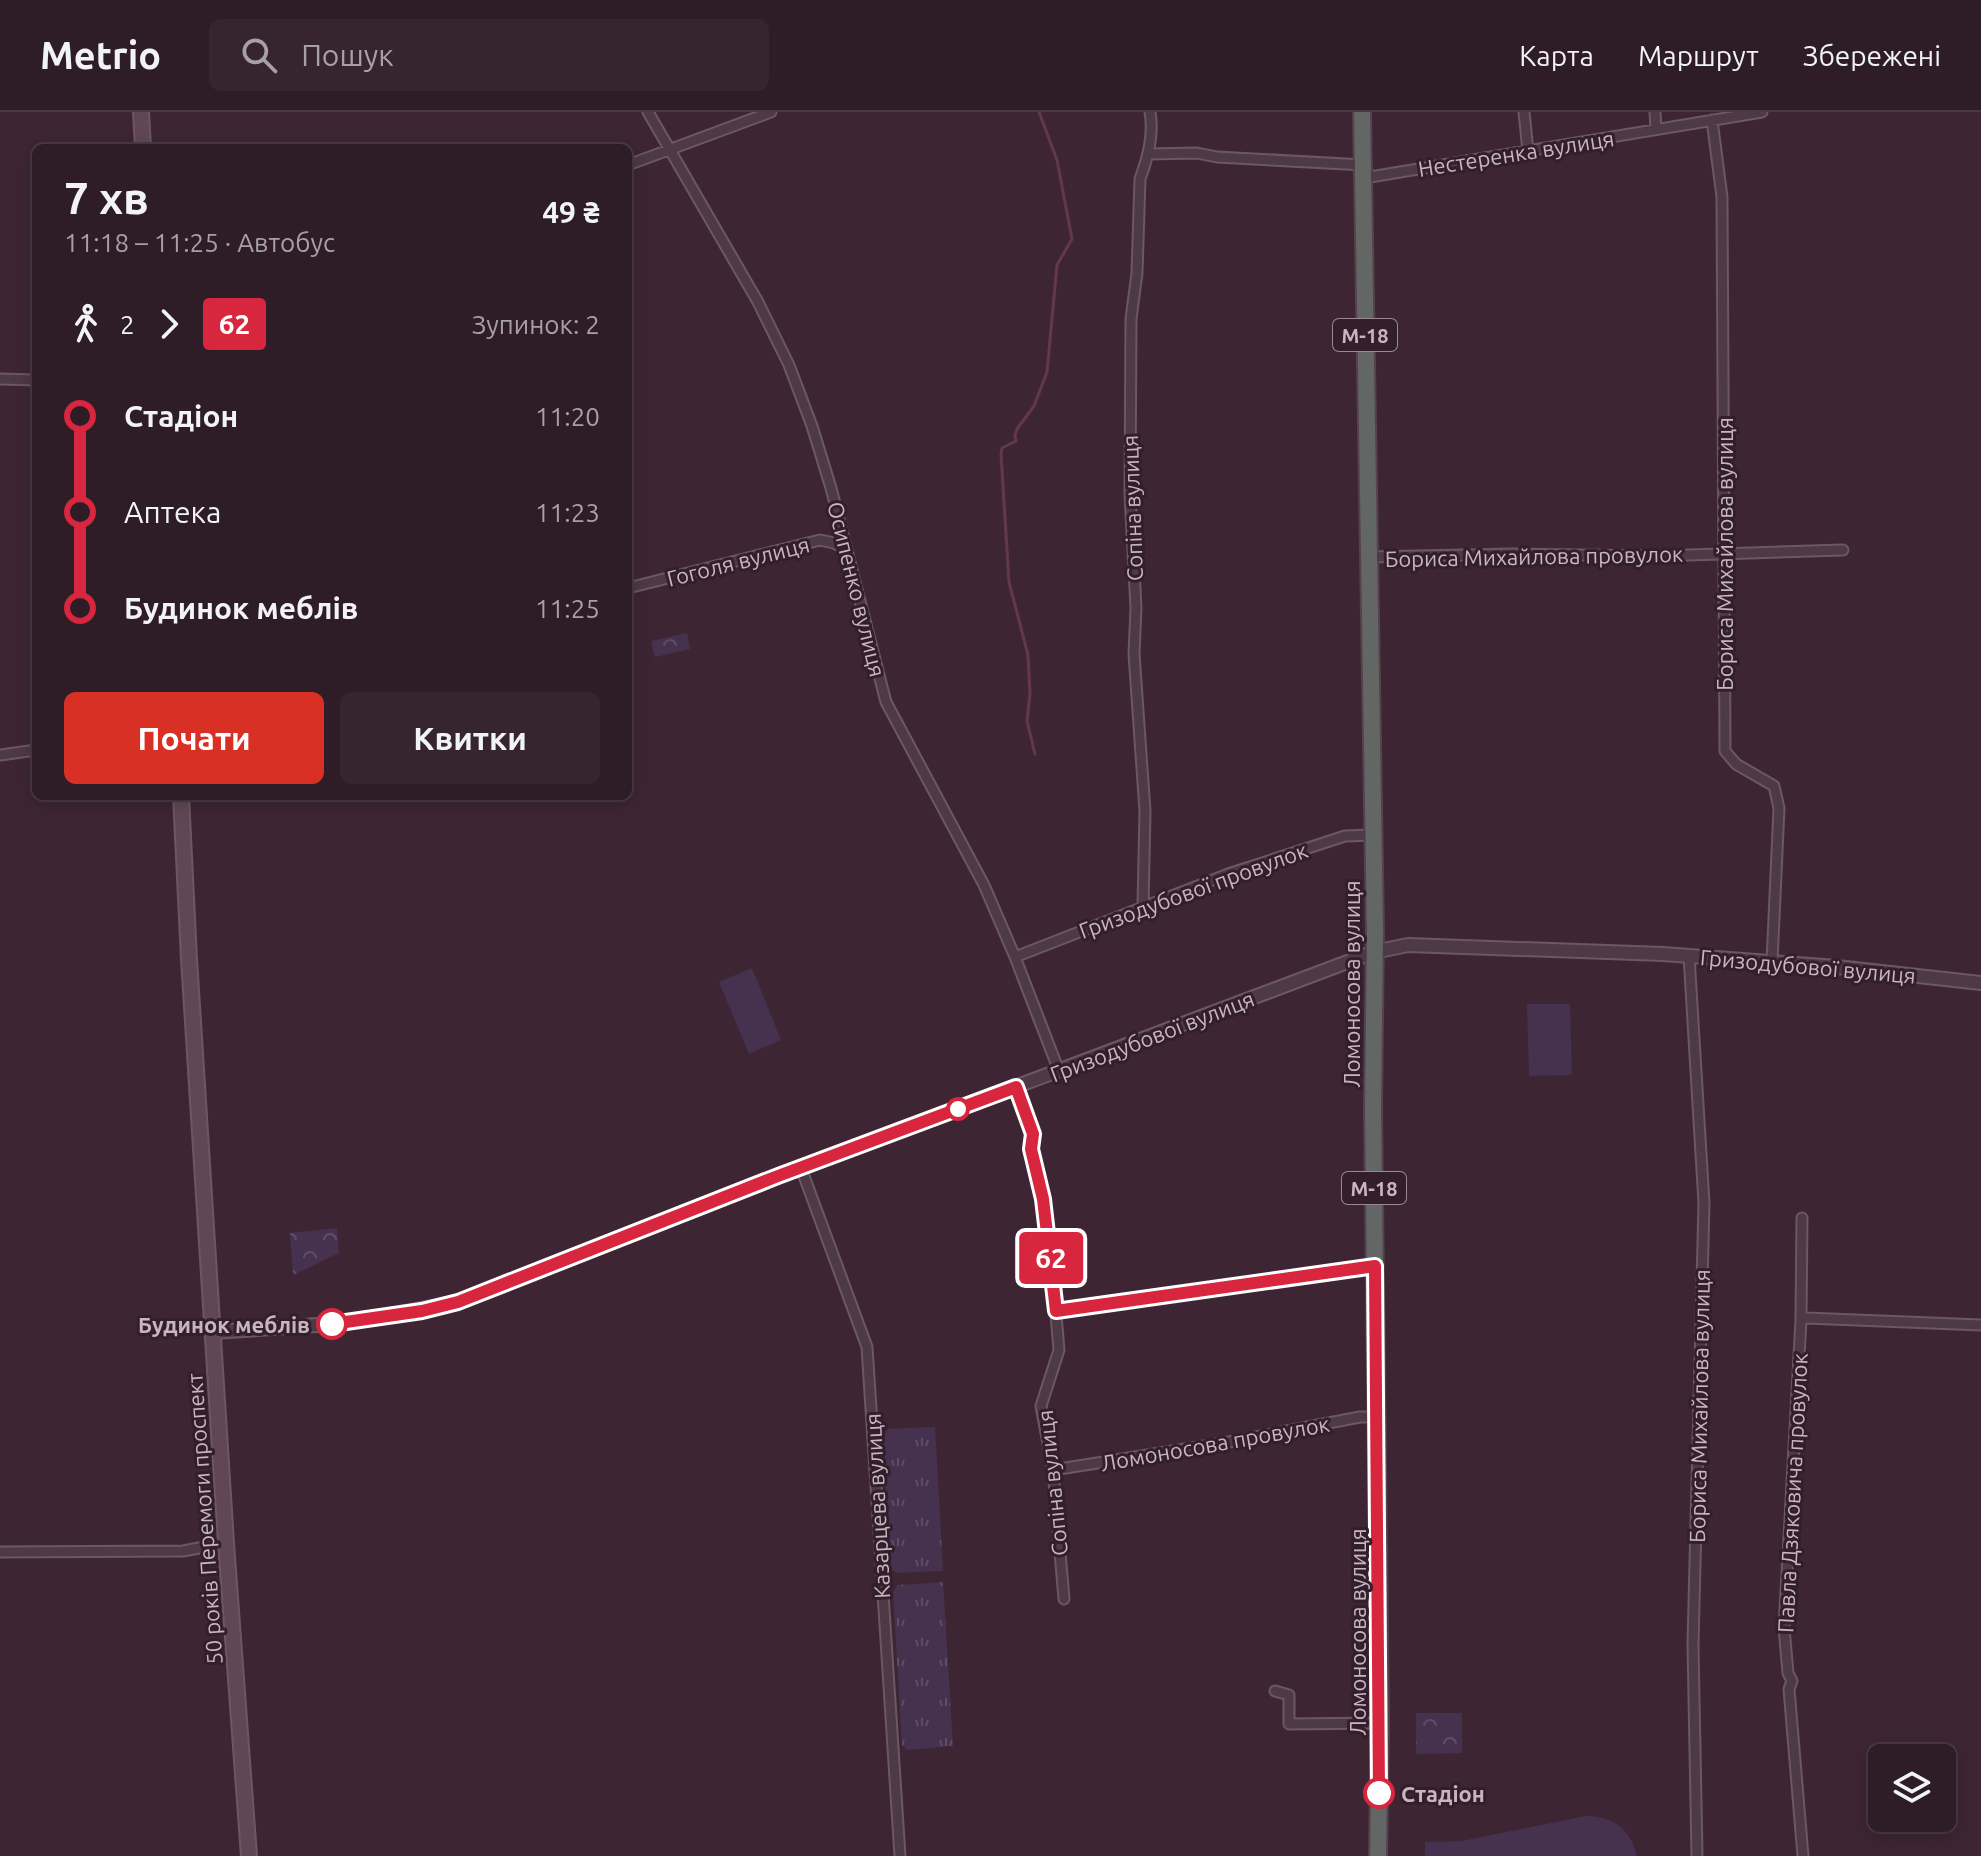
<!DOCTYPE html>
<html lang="uk">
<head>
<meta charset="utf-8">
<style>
	:root { --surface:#2e1c27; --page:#36252f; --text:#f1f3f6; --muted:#a7a1a7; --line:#493a44; --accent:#d93025 }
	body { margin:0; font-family:Ubuntu,sans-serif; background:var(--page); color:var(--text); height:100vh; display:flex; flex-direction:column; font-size:30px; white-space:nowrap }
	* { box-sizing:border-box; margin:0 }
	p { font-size:26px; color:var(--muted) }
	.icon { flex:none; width:44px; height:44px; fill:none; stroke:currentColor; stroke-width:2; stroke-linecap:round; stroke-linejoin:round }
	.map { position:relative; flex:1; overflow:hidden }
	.side { position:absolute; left:32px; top:32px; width:600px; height:656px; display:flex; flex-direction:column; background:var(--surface); border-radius:12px; box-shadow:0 4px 20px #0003,0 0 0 2px var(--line) }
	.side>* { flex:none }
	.badge { padding:0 16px; border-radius:6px; font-size:28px; line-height:52px }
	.controls { position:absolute; left:1868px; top:1632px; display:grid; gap:16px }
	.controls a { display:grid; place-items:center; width:88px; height:88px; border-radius:12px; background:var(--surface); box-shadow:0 4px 20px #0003,0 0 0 2px var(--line); font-size:40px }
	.map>.badge { position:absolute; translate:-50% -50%; box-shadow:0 0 0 4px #fff }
	.legs { display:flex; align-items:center; gap:12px; height:88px; padding:0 32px; font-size:26px }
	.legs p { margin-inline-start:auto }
	.overview { display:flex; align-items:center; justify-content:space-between; height:136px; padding:0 32px }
	h1 { font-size:44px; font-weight:700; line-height:60px }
	.primary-button { display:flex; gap:16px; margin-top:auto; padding:16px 32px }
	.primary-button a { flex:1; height:92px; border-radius:12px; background:var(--accent); color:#fff; font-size:32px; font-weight:700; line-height:92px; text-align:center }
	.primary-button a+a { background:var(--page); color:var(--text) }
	ul { padding:0 32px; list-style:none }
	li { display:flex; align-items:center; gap:28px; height:96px; font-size:30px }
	li i { display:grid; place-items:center; width:12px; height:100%; margin:0 10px; background:currentColor }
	li i::after { content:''; width:20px; height:20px; margin:-10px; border:6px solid; border-radius:50%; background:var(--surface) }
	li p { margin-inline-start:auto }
	li:first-child i { background:linear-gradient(#0000 50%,currentColor 0) }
	li:last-child i { background:linear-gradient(currentColor 50%,#0000 0) }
	header { display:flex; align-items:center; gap:48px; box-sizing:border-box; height:112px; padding:0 40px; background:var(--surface); border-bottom:2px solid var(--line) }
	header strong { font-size:38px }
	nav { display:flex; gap:44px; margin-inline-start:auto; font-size:28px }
	.search { width:560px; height:72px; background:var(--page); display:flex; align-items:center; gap:20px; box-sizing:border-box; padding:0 28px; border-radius:12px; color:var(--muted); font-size:30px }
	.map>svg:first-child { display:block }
	.grass { fill:url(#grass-tufts) }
	.forest { fill:url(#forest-crowns) }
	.pitch { fill:#46324e }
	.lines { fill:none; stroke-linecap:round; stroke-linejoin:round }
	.stream { stroke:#633751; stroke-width:3 }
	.minor-casing { stroke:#6c5763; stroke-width:13 }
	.tertiary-casing { stroke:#6c5763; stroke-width:16 }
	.secondary-casing { stroke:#6c5763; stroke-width:18 }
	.trunk-casing { stroke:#56414d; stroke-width:20 }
	.minor { stroke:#4e3946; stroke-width:9 }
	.tertiary { stroke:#4e3946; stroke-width:12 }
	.secondary { stroke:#614755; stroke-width:14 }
	.trunk { stroke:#626664; stroke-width:16 }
	.line-1-casing { stroke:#fff; stroke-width:18 }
	.line-1 { stroke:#d7263d; stroke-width:12 }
	.stop-1-dot { fill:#fff; stroke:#d7263d; stroke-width:4 }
	.labels { text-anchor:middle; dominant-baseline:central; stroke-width:6; stroke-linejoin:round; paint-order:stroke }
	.shield { fill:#331e2b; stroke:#9c8893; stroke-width:2 }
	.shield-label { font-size:20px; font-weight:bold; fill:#c9b5c0 }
	.street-label { font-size:22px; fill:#c9b5c0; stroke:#331e2b }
	.stop-label { font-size:22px; font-weight:bold; fill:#c9b5c0; stroke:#331e2b; text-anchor:end }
</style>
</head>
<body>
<header>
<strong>Metrio</strong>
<div class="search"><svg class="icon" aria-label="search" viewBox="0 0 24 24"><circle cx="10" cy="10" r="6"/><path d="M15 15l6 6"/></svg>Пошук</div>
<nav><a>Карта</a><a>Маршрут</a><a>Збережені</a></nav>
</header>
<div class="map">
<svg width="1981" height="1744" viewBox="0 0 1981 1744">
	<defs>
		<pattern id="grass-tufts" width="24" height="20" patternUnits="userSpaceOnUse" patternTransform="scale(2)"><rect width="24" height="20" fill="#46324e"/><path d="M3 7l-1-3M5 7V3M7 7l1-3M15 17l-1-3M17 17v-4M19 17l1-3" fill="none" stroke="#5f4d66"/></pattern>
		<pattern id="forest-crowns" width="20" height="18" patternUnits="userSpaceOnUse" patternTransform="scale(2)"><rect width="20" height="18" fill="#46324e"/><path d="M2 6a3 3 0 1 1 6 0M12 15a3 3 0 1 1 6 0" fill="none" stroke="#5f4d66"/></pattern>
	</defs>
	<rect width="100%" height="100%" fill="#3e2534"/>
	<path class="grass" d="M935,1315L943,1459L896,1461L891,1457L882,1325L888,1317Z
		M943,1470L953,1634L907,1638L902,1633L893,1480L898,1473Z"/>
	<path class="forest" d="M687,521L690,537L655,545L651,529Z
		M337,1116L339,1141L293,1163L290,1121Z
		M1416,1601H1462V1641L1416,1642Z"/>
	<path class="pitch" d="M752,856L781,928L749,942L719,870Z
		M1527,892H1570L1572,963L1529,964Z
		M1586,1704C1614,1705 1630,1716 1637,1744H1425V1730L1462,1729Z"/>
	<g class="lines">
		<path class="stream" d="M1035,642L1027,609L1030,582L1028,543L1009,470L1001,342L1002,336L1016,329L1015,323L1017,317L1034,294L1047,260L1057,153L1072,127L1057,48L1039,0"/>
		<g class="minor-casing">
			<path id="minor" d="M648,0L758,190L789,253L812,314L831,376L886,590L984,773L1015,845L1059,959
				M1524,0L1528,39
				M1655,0L1656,17
				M1712,8L1722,85L1725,639L1736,652L1774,674L1779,696L1772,850
				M1149,42L1197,41L1217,45L1364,53
				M628,53L771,0
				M1364,66L1762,0
				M0,267L36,268
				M1369,445L1512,442L1659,444L1843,438
				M628,476L820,428L834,431L846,438
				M0,643L36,638
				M1143,794L1145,699L1134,542L1136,496L1130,382L1131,207L1137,161L1140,67C1148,45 1154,23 1150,0
				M1689,844L1704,1091L1693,1532L1697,1744
				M1015,845L1228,762L1345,724L1373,723
				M1016,975L1033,1022L1031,1037L1043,1087L1051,1144L1059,1238L1041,1294L1053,1358L1064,1487
				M801,1056L867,1235L900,1744
				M1056,1199L1375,1154
				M1801,1208L1802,1106
				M1053,1358L1229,1330L1360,1305H1377
				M0,1440L183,1439L226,1431
				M1275,1579L1289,1583V1612L1380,1611
				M1803,1744L1789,1577L1792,1569L1788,1561L1784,1516L1801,1208L1806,1206L1981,1213"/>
		</g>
		<g class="tertiary-casing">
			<path id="tertiary" d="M214,1220L347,1211L458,1190L778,1064L1374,840L1408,833L1663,842L1837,855L1981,871"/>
		</g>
		<g class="secondary-casing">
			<path id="secondary" d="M141,0L143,36
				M181,684L189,847L226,1431L249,1744"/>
		</g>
		<g class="trunk-casing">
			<path id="trunk" d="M1362,0L1375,819L1373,997L1380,1611L1378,1744"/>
		</g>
		<use href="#minor" class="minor"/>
		<use href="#tertiary" class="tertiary"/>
		<use href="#secondary" class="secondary"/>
		<use href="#trunk" class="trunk"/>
	</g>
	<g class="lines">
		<g class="line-1-casing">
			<path id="line-1" d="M332,1212L422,1199L458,1190L778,1064L1016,975L1033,1022L1031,1037L1043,1087L1056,1199L1375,1154L1379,1681"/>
		</g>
		<use href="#line-1" class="line-1"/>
	</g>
	<g class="stop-1-dot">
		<circle cx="958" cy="997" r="10"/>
		<circle cx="332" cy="1212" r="14"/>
		<circle cx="1379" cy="1681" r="14"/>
	</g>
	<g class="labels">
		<g class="shield">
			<rect x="1333" y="207" width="64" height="32" rx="6"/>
			<rect x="1342" y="1060" width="64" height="32" rx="6"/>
		</g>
		<g class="shield-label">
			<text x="1365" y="223">М-18</text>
			<text x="1374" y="1076">М-18</text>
		</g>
		<g class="street-label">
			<text transform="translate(1516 41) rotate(-9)">Нестеренка вулиця</text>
			<text transform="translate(1132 396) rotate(-92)">Сопіна вулиця</text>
			<text transform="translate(1724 442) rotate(-90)">Бориса Михайлова вулиця</text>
			<text transform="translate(1534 444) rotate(-1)">Бориса Михайлова провулок</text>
			<text transform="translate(738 449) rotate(-14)">Гоголя вулиця</text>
			<text transform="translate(857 477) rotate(76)">Осипенко вулиця</text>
			<text transform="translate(1193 778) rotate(-20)">Гризодубової провулок</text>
			<text transform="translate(1808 854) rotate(5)">Гризодубової вулиця</text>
			<text transform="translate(1351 872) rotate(-90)">Ломоносова вулиця</text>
			<text transform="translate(1152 924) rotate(-21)">Гризодубової вулиця</text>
			<text transform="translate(1699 1294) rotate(-89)">Бориса Михайлова вулиця</text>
			<text transform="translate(1215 1331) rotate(-10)">Ломоносова провулок</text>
			<text transform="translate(1052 1371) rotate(-96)">Сопіна вулиця</text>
			<text transform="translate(1792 1381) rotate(-87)">Павла Дзяковича провулок</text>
			<text transform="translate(877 1394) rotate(-93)">Казарцева вулиця</text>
			<text transform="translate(204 1407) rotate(-94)">50 років Перемоги проспект</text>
			<text transform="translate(1357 1520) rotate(-90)">Ломоносова вулиця</text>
		</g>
		<g class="stop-label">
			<text x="310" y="1212">Будинок меблів</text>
			<text x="1401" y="1681" text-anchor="start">Стадіон</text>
		</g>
	</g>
</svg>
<div class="controls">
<a><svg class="icon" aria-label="layers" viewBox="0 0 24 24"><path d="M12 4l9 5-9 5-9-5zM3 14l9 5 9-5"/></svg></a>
</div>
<b class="badge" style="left:1051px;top:1146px;background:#d7263d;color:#fff">62</b>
<section class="side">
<div class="overview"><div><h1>7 хв</h1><p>11:18 – 11:25 · Автобус</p></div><b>49 ₴</b></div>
<div class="legs"><svg class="icon" aria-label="walk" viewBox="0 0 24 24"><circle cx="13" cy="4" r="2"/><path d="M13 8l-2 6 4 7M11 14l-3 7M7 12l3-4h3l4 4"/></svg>2<svg class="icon" aria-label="forward" viewBox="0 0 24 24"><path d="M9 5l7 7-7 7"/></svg><b class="badge" style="background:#d7263d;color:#fff">62</b><p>Зупинок: 2</p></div>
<ul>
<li><i style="color:#d7263d"></i><b>Стадіон</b><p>11:20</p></li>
<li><i style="color:#d7263d"></i><span>Аптека</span><p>11:23</p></li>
<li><i style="color:#d7263d"></i><b>Будинок меблів</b><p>11:25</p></li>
</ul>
<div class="primary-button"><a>Почати</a><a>Квитки</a></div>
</section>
</div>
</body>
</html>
